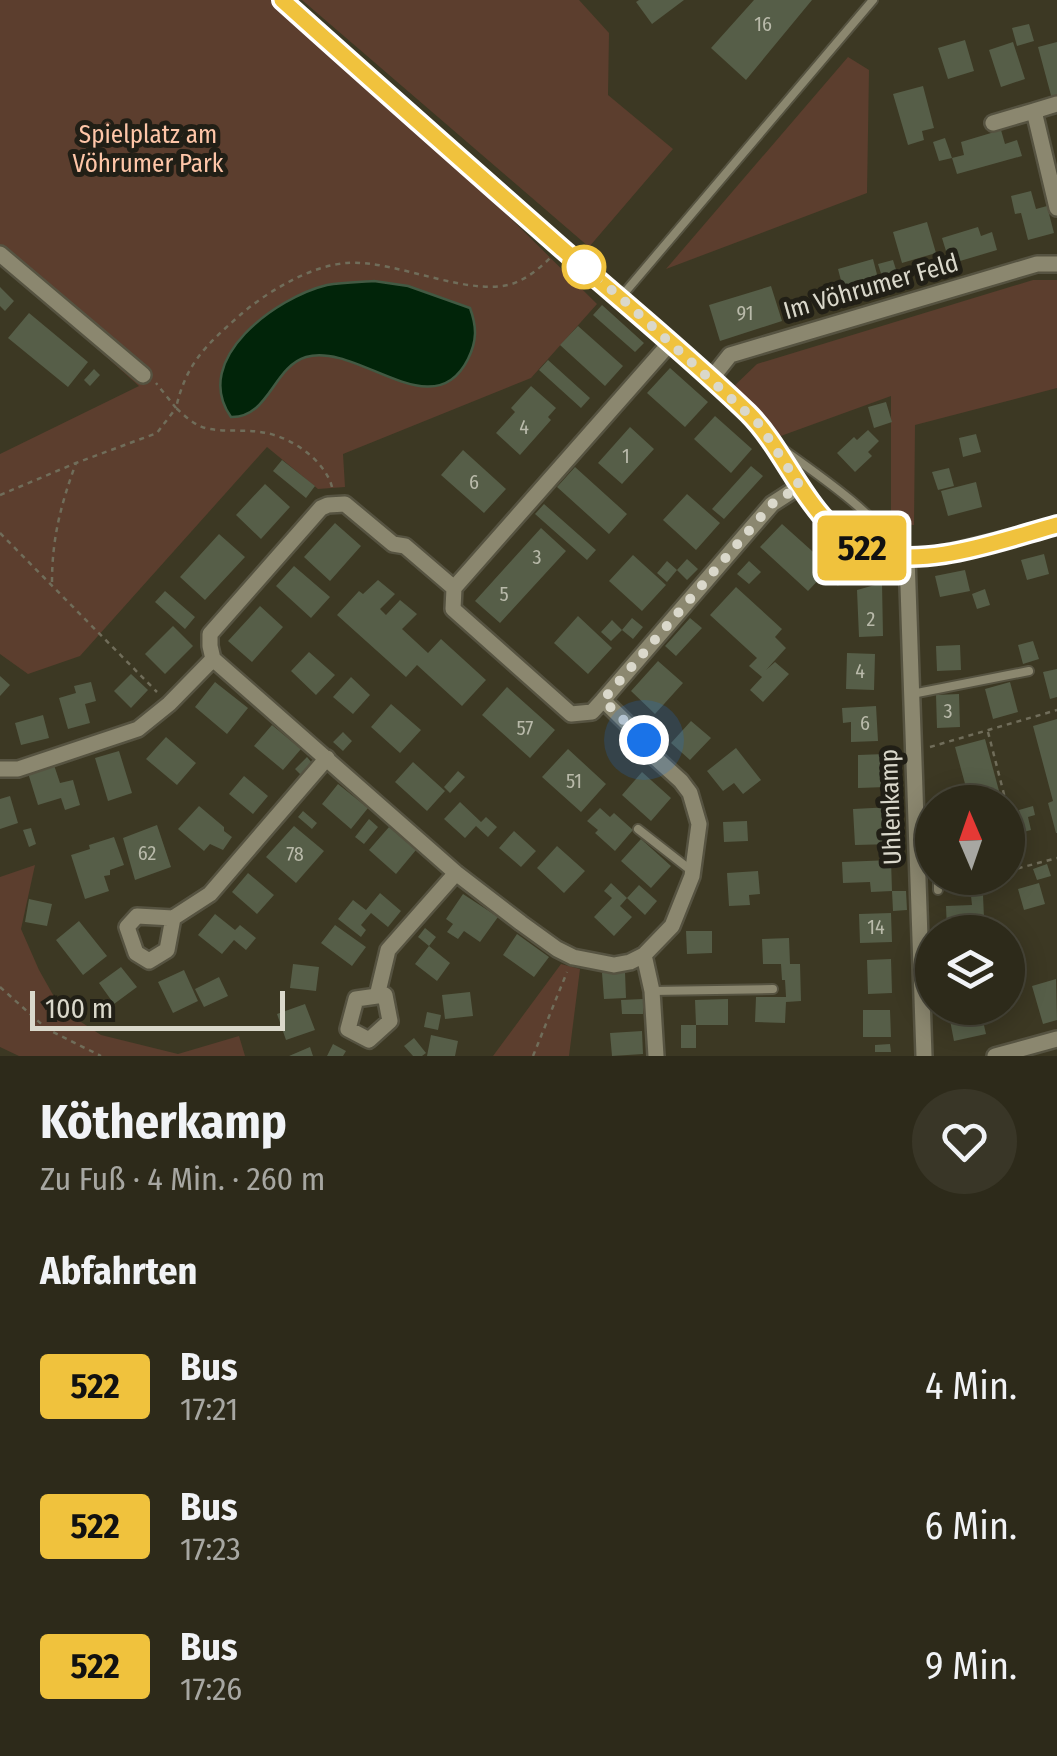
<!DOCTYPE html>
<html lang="de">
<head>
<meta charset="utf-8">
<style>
	:root { --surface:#2d2a1a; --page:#393627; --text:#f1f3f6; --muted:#a7a7a2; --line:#484639 }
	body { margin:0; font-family:"Fira Sans Condensed",sans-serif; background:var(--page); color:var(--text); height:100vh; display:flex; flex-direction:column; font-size:38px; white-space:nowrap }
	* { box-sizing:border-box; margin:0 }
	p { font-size:32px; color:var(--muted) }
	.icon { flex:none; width:55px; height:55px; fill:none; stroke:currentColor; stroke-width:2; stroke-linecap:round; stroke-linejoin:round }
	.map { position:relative; height:1056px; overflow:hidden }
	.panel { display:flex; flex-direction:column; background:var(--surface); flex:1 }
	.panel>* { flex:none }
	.badge { padding:0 20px; border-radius:8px; font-size:35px; line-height:65px }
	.needle { width:65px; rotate:358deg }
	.controls { position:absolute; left:915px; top:785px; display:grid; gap:20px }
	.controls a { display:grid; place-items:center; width:110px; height:110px; border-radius:50%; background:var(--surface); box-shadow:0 5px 25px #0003,0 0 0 2px var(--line); font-size:50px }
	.scale { position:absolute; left:30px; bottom:25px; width:255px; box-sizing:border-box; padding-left:10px; border:5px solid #dad8cb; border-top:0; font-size:28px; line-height:35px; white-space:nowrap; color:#dad8cb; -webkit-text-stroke:8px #211f16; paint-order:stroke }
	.you { position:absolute; width:50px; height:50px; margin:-25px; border:8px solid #fff; border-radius:50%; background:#1a73e8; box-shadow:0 0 0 15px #1a73e833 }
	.map>.badge { position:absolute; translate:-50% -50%; box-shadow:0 0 0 5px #fff }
	h2 { padding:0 40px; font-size:38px; line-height:90px }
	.round { display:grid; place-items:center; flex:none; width:105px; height:105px; border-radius:52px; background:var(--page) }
	.overview { display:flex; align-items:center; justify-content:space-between; height:170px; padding:0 40px }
	h1 { font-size:48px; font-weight:700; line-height:75px }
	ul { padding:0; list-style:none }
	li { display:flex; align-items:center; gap:30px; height:140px; padding:0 40px }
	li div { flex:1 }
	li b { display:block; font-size:38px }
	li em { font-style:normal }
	li .badge { min-width:110px; font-weight:700; text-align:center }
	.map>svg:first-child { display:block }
	.green { fill:#5c3e2e }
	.water { fill:#012409; stroke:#425a43; stroke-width:2.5 }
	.building { fill:#565e48 }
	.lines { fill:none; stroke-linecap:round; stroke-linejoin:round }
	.service-casing { stroke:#565341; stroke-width:12 }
	.minor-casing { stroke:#565341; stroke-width:20 }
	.path { stroke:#706d5a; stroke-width:2.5; stroke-dasharray:5 5; stroke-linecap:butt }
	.service { stroke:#8b876f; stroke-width:8 }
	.minor { stroke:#8b876f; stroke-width:15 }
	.line-casing { stroke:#fff; stroke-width:22 }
	.line { stroke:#f0c23d; stroke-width:15 }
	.walk { stroke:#dad8cb; stroke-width:10; stroke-dasharray:0 18 }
	.stop-dot { fill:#fff; stroke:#f0c23d; stroke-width:5 }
	.labels { text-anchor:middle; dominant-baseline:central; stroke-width:10; stroke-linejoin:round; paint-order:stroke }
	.number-label { font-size:20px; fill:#b9baaa }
	.park-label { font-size:25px; fill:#fec6a8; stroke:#211f16 }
	.street-label { font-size:25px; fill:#dad8cb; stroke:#211f16 }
</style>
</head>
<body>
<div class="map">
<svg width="1057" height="1056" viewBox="0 0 1057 1056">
	<rect width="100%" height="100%" fill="#3c3823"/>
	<path class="green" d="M0,0H282L379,88L597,304L531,378L343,454L345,487L318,489L267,447L80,656L28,674L0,654V454L139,386L0,262Z
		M302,0H579L609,33L608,95L673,149L589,247Z
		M848,57L869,70L867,193L666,269Z
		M1033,280H1057V388L915,425L914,525L891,524V396L778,437L731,389L757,364Z
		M35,865L21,929L39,970L61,1009L101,1035L178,1054L239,1036L245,1056H19L0,1047V877Z
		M561,964L580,969L569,1056H493Z"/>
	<path class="water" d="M374,281L408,286L470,308C477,327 477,341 468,359C433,429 358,342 306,357C273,367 269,418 231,417C190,359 277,297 327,285C342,282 359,282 374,281Z"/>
	<path class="building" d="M639,0H684L652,24L636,2Z
		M754,0H812L746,80L711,48Z
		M1029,24L1034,41L1017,46L1012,28Z
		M965,40L974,71L948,79L938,48Z
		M1013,42L1025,79L1001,87L989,50Z
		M1057,42V97L1052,99L1038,47Z
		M923,86L934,128L922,131L924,140L908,145L893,94Z
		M1001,130L1005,144L1017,140L1022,156L957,174L952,158L964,155L961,142Z
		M945,138L952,158L939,161L933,142Z
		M1031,191L1036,209L1047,206L1054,233L1028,240L1021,213L1015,214L1011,196Z
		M927,222L936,253L902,263L893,232Z
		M978,227L981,236L992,232L997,250L950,264L942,238Z
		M873,259L880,286L845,296L838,269Z
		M893,260L898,276L883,280L878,264Z
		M771,286L782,321L720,341L709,305Z
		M0,287L14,301L5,311L0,306Z
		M602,305L644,343L635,352L593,315Z
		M29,313L88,362L68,387L8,338Z
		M578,326L623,366L605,386L560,345Z
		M548,360L590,398L581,408L539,370Z
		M670,368L708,402L685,427L647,393Z
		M94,369L100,375L90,386L84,380Z
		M531,386L556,408L548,417L551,420L520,455L496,433L515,412L511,408Z
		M886,402L892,422L874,428L868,407Z
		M715,416L752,449L731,473L694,439Z
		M630,427L654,449L622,484L598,463Z
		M868,430L879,441L868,452L872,456L855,472L837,453L854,437L857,440Z
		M976,434L981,452L963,457L959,438Z
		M463,450L506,489L484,513L441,475Z
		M282,460L315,486L306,498L273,471Z
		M751,466L763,476L724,519L712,509Z
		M575,467L627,514L609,534L557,487Z
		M949,468L954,486L938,490L932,472Z
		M976,482L982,507L948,516L941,491Z
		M265,484L290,507L261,539L236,515Z
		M687,494L720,523L696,550L663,520Z
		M544,504L596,550L587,560L535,514Z
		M335,523L361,546L330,581L304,557Z
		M782,524L831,568L836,562L849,572L838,586L824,574L808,591L760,547Z
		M541,528L566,551L500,623L475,601Z
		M219,534L245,557L205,600L180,577Z
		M1044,554L1049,574L1027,580L1021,560Z
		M633,555L666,585L642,611L609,581Z
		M687,559L698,569L687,580L677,570L667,582L657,573L667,561L677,570Z
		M749,561L761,572L749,584L737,574Z
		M294,566L330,597L311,618L276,586Z
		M965,570L970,591L940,597L935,576Z
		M378,580L395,594L380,609L386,615L400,600L417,614L402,629L428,653L441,639L486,680L462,706L417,665L406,677L337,615L359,591L363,594Z
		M882,583L883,636L859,637L857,590Z
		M736,587L782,629L775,637L786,648L766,670L775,662L789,674L763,702L750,690L762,677L749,666L757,658L710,615Z
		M985,589L990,605L977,609L972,594Z
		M165,591L195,617L185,629L155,602Z
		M260,606L283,627L252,662L228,641Z
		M578,616L612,648L588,674L554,643Z
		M632,618L643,627L633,639L622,630Z
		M690,618L702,628L676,656L665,646Z
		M612,620L622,630L611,641L601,632Z
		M173,626L193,646L165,674L145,654Z
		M1033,641L1039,659L1023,664L1018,645Z
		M960,645L961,670L937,671L936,646Z
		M309,652L335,675L316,695L291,671Z
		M847,653L875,654L874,690L846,689Z
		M658,661L683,683L655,714L631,691Z
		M1057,669V697L1050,699L1043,672Z
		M131,674L148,690L131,708L114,691Z
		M0,676L10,685L0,696Z
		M351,677L370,695L353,714L333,697Z
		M91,682L96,701L85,704L90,723L68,729L59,698L76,693L74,686Z
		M215,682L248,708L227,734L195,707Z
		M1010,682L1018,712L993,719L985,689Z
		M507,687L555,730L530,758L482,715Z
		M959,694L960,727L937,728L936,695Z
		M391,704L421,730L400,753L371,727Z
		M876,706L878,741L851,742V722L843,723L842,708Z
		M43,715L49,738L21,745L15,723Z
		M1057,719V833H1056L1048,803L1053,801L1033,726Z
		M691,721L711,738L690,760L671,743Z
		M272,725L301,749L283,770L254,746Z
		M343,732L352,741L343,751L333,742Z
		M166,737L196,763L177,785L146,759Z
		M985,739L1002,802H970L955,747Z
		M736,748L761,780L743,794L734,783L723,791L707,771Z
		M568,749L606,784L581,812L542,777Z
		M119,751L132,793L108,801L95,758Z
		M885,754L886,787L858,788V755Z
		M307,757L312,763L301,775L295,769Z
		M413,762L445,791L427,811L395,782Z
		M54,765L60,783L73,780L80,805L65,810L61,798L38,805L28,773Z
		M458,771L465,777L450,793L444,787Z
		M642,772L671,798L651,821L622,795Z
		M244,776L268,796L253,814L229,794Z
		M338,784L368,808L351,829L322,804Z
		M10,796L18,823L0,829V799Z
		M460,802L481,822L486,817L497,827L488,837L476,826L465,838L444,819Z
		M199,806L224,827V831L232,837L223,850L210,844L204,851L178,829Z
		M1033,806L1035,815L1028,817L1031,830L1016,834L1013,820L1021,818L1019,810Z
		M892,807L893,844L855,845L853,809Z
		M600,808L610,817L614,813L633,830L615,851L595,833L598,830L587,821Z
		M303,811L317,823L312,829L298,817Z
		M369,819L378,827L364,844L355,837Z
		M747,821L748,841L724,842L723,822Z
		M157,825L171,867L135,880L123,838Z
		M294,826L324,851L296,883L266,857Z
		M389,827L416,850L396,874L369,850Z
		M31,828L36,844L29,847L23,830Z
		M514,831L536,851L521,867L499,848Z
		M114,837L124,865L110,870V875L104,876L109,891L85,899L71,855L90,849L89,845Z
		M641,839L671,866L651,888L621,861Z
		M557,846L585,871L564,893L537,868Z
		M891,860L892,891L871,892L870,882L843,883L842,862Z
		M1047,864L1051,876L1037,880L1033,869Z
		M758,871L760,894L749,895L750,905L729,906L727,873Z
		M248,873L274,895L257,914L232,892Z
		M611,883L627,898L620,906L632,917L614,936L594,917L612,898L604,891Z
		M1039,883L1045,904L1024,910L1018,889Z
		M639,885L657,901L645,915L627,898Z
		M892,891H906L907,910L893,911Z
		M380,893L401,911L388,927L371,913L361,925L366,930L361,937L338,919L353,900L366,910Z
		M463,894L498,917L480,942L464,931L458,939L447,932L453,924L446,919Z
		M983,895L984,918H971L972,930L947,931L946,906L972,905L971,896Z
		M29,899L52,904L47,926L25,922Z
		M891,913L892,942L860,943L859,914Z
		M215,914L235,930L240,925L256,938L246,950L234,940L222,954L198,935Z
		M79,921L107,956L83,975L56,940Z
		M335,925L366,947L352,966L321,943Z
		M425,928L436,937L429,946L418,937Z
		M686,931H712V953L687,954Z
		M517,934L549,957L534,977L503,955Z
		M789,938L790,964H800L801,1001L786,1002L785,1023L755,1022L756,997H786L785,980H782L781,964H763L762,939Z
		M429,946L450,963L437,981L415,964Z
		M891,959L892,993L868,994L867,960Z
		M293,964L319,967L316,991L290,988Z
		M121,967L137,987L114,1004L99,983Z
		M184,970L198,1001L173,1013L158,982Z
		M625,972L626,998L604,999L602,973Z
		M219,977L228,996L204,1007L195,989Z
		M1056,979L1057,1020L1043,1024L1032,986Z
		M470,992L473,1016L445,1019L442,995Z
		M643,999V1014H622L621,1000Z
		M728,999V1025H696L695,1000Z
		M305,1004L315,1030L286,1040L277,1014Z
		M958,1008H970L974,1023L983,1021L986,1034L954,1041L948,1010Z
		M863,1010H890L891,1037H863Z
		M427,1012L441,1015L438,1030L424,1027Z
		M681,1025H696V1048H681Z
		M642,1031L643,1054L612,1056L610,1033Z
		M431,1035L458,1041L455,1056H427Z
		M414,1038L426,1053L422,1056H413L404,1046Z
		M333,1044L346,1051L343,1056H327Z
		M890,1044L891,1052H875V1045Z
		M310,1047L313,1056H289Z"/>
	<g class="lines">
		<g class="service-casing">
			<path id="service" d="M621,297L873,0
				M781,448C830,483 868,509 906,556
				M912,694L1029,671
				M638,829L693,872
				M916,838L932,837
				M938,878V890
				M652,991L773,989"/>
		</g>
		<g class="minor-casing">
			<path id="minor" d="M282,0L586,270C616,293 644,319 672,345C701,370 731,394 757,422C780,447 792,478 812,504C861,566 906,564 976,546C1003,540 1030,532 1057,525
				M1057,104L1034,111L1057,208
				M993,123L1034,111
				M0,254L143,375
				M670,343L454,588L405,546L393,544L345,504L328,505L321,508L210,634V646L213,659L456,873L521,923L557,949L573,957L614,965L630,962L644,955L672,926L692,876L699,824L690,793L681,781L649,752L644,740L603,700L772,504L800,486
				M711,379L730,355L1037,264H1057
				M907,557L924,1056
				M454,588L453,609L571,714L592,712L603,700
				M0,769H18L138,729L169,704L213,659
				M173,918L167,950L149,961L136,953L127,927L137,916L173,918L210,894L327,758
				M644,955L652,991L656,1056
				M377,996L385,995L390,1021L369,1040L348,1029L356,999L377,996L388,950L456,873
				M995,1056L1057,1039"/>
		</g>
		<path class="path" d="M332,487C325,461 293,438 266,433C248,429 228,432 210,429C196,427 186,417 176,408C186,364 205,346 239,316C265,293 311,265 347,263C396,259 478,302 519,281C530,276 541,267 550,258
			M0,495L76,463L157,433L176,408L156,383
			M0,533L157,692
			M52,582C52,538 61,504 76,463
			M988,732L1006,802
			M930,747L1057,710
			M1008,809L1022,867
			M1008,871L1057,858
			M952,886L984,878
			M0,987L47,1029L101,1056
			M533,1056L567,972"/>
		<use href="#service" class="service"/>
		<use href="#minor" class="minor"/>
	</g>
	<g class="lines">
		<g class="line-casing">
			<path id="line" d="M282,0C374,83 467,165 560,247C623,302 688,355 748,413C790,455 807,523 865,549C919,572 1002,540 1057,525"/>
		</g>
		<use href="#line" class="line"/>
		<path class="walk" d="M584,267L620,297L759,424L800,486L772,504L603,700L644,740"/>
	</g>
	<circle class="stop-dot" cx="584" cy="267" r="20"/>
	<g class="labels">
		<g class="number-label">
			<text x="763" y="24">16</text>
			<text x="745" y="313">91</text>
			<text x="524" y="427">4</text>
			<text x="626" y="456">1</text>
			<text x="474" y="482">6</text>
			<text x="537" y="557">3</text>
			<text x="504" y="594">5</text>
			<text x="871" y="619">2</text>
			<text x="860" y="671">4</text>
			<text x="948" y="711">3</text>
			<text x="865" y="723">6</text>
			<text x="525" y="728">57</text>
			<text x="574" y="781">51</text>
			<text x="147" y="853">62</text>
			<text x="295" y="854">78</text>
			<text x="876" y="927">14</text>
		</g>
		<g class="park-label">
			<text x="148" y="135">Spielplatz am<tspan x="148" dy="29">Vöhrumer Park</tspan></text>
		</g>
		<g class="street-label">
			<text transform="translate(871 287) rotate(-16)">Im Vöhrumer Feld</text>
			<text transform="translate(891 807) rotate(-92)">Uhlenkamp</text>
		</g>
	</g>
</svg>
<div class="controls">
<a><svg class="needle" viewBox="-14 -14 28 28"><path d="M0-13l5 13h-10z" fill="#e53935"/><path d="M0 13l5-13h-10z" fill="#a7a7a2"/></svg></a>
<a><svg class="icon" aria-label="layers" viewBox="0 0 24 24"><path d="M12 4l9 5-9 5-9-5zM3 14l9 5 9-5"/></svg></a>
</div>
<div class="scale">100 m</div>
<div class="you" style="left:644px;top:740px"></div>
<b class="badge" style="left:862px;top:548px;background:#f0c23d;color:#111">522</b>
</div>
<section class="panel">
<div class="overview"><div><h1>Kötherkamp</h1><p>Zu Fuß · 4 Min. · 260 m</p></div><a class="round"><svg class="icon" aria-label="heart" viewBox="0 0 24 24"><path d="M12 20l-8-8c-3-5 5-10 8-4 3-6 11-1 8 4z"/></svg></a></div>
<h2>Abfahrten</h2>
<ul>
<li><span class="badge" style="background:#f0c23d;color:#111">522</span><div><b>Bus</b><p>17:21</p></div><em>4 Min.</em></li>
<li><span class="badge" style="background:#f0c23d;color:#111">522</span><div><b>Bus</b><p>17:23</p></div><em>6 Min.</em></li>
<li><span class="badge" style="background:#f0c23d;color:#111">522</span><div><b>Bus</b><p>17:26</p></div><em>9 Min.</em></li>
</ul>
</section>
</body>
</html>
